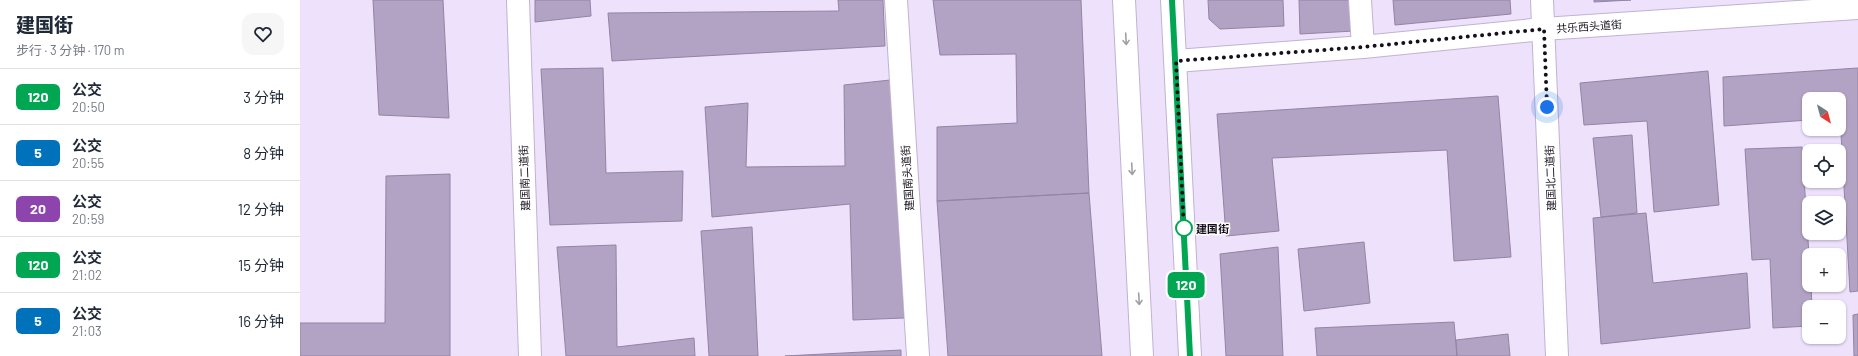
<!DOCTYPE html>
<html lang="zh">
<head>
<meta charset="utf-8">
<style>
	:root { --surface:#fff; --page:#f6f6f7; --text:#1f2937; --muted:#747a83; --line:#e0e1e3 }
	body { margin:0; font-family:Barlow,"Noto Sans SC",sans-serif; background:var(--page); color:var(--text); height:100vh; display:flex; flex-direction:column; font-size:15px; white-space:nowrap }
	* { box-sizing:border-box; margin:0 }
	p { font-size:13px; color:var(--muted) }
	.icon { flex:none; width:22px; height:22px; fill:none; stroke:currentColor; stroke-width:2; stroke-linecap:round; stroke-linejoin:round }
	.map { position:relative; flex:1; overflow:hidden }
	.side { display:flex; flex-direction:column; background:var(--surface); width:300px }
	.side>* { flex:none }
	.badge { padding:0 8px; border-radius:6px; font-size:14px; line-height:26px }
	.needle { width:26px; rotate:144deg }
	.buttons { position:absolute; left:1502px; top:92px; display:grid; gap:8px }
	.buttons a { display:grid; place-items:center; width:44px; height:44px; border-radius:8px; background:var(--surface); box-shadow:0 1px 3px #0004; font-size:20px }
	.you { position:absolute; width:20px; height:20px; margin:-10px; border:3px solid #fff; border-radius:50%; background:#1a73e8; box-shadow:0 0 0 6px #1a73e833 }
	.map>.badge { position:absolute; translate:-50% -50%; box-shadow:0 0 0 2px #fff }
	.round { display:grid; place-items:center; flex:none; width:42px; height:42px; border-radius:12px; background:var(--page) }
	.head { display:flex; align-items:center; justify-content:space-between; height:68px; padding:0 16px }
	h1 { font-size:19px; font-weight:800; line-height:30px }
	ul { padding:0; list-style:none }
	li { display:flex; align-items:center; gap:12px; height:56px; padding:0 16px; border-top:1px solid var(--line) }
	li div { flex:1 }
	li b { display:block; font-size:15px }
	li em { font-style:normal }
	li .badge { min-width:44px; font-weight:700; text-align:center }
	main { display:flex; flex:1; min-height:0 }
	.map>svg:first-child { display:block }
	.building { fill:#b2a2c3; stroke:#9484a4 }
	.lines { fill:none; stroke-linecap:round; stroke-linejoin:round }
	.secondary-casing { stroke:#c1b2d3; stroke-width:24 }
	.primary-casing { stroke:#c1b2d3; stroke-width:24 }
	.secondary { stroke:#fff; stroke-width:22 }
	.primary { stroke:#fff; stroke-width:22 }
	.oneway { stroke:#a29fa4 }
	.line-casing { stroke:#fff; stroke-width:9 }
	.line { stroke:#00a651; stroke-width:6 }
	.walk { stroke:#16101c; stroke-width:4; stroke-dasharray:0 7.2 }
	.stop-dot { fill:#fff; stroke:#00a651; stroke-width:2 }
	.labels { text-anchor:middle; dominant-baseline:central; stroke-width:3; stroke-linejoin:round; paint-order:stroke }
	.street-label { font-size:11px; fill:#16101c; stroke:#fff }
	.stop-label { font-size:11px; font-weight:bold; fill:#16101c; stroke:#fff; text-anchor:start }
</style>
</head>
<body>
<main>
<section class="side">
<div class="head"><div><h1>建国街</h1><p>步行 · 3 分钟 · 170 m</p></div><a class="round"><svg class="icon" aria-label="heart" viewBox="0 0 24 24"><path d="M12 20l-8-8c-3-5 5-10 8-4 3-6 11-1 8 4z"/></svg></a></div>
<ul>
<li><span class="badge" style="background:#00a651;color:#fff">120</span><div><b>公交</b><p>20:50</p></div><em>3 分钟</em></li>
<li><span class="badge" style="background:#0072bc;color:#fff">5</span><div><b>公交</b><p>20:55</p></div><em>8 分钟</em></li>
<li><span class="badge" style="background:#8e44ad;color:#fff">20</span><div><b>公交</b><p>20:59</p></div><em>12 分钟</em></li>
<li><span class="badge" style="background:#00a651;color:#fff">120</span><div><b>公交</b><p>21:02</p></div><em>15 分钟</em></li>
<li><span class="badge" style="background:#0072bc;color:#fff">5</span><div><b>公交</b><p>21:03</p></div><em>16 分钟</em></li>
</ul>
</section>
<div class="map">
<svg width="1558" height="356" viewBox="0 0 1558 356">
	<rect width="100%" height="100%" fill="#ede1fc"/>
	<path class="building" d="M73,0H143L149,118L79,115Z
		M235,0H290L291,16L235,22Z
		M538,0H583L585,46L312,61L308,13L539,11Z
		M633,0H781L789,193L637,201V127L717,123L716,54L640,55Z
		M908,0H983L984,26L920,29L909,19Z
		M999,0H1052L1054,31L1000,34Z
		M1093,0H1210L1211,14L1095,25Z
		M1294,0H1331L1294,2Z
		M303,68L306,173L383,171L382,221L250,225L241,69Z
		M1558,68V291L1550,292L1539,99H1509V120L1424,126L1423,77Z
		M1408,71L1419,205L1354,212L1347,121L1284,125L1280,83Z
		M590,80L604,318L553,320L550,204L412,217L405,107L448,103L446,167L545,166L544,85Z
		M1198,96L1211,257L1154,261L1147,150L972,158L979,231L926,236L917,114Z
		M1332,135L1337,213L1301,217L1293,138Z
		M1502,147L1509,255V285H1511L1512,307H1509V326L1473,328L1470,259L1452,260L1445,149Z
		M150,174V356H0V323H85L86,176Z
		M789,193L802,356H648L637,201Z
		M1346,213L1353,283L1447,273L1450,328L1301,344L1293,218Z
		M452,227L458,356H409L401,231Z
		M1064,242L1070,303L1004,311L998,249Z
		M316,245L317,347L394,338L395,356H266L257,247Z
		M978,247L983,356H926L920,254Z
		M1558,314V356H1554L1553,315Z
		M1154,322L1157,356H1017L1015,328Z
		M1208,334L1210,356H1157L1156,340Z
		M601,350V356H485Z"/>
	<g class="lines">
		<g class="secondary-casing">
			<path id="secondary" d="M218,0L230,356
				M596,0L618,356
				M1060,0L1063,47
				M1242,0L1257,356
				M876,61L1063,47L1243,29L1558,8"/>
		</g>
		<g class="primary-casing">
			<path id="primary" d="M824,0L842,356
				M872,0L890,356"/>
		</g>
		<use href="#secondary" class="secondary"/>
		<use href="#primary" class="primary"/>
	</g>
	<defs><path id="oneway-shaft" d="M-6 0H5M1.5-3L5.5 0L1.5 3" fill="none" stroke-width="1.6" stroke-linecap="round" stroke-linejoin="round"/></defs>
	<g class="oneway">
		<use href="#oneway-shaft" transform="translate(826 39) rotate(87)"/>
		<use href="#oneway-shaft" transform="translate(832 169) rotate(87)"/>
		<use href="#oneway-shaft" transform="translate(839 299) rotate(87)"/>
	</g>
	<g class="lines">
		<g class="line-casing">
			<path id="line" d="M872,0L890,356"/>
		</g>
		<use href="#line" class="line"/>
		<path class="walk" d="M884,228V232L876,61L1063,47L1244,29L1247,107"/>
	</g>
	<circle class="stop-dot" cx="884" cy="228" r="8"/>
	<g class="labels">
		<g class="street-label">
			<text transform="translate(1289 26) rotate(-4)">共乐西头道街</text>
			<text transform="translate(224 178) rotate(-92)">建国南二道街</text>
			<text transform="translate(607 178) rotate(-94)">建国南头道街</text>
			<text transform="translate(1250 178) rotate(-92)">建国北二道街</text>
		</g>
		<g class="stop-label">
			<text x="896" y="228">建国街</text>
		</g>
	</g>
</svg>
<div class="buttons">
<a><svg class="needle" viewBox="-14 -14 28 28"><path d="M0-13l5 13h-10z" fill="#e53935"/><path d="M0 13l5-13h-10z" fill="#747a83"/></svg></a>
<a><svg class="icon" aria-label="locate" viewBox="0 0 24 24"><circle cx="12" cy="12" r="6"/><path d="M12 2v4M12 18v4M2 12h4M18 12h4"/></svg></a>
<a><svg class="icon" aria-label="layers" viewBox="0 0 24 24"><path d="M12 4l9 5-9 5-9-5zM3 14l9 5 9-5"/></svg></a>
<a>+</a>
<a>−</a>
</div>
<div class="you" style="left:1247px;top:107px"></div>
<b class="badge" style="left:886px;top:285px;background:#00a651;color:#fff">120</b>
</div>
</main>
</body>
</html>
